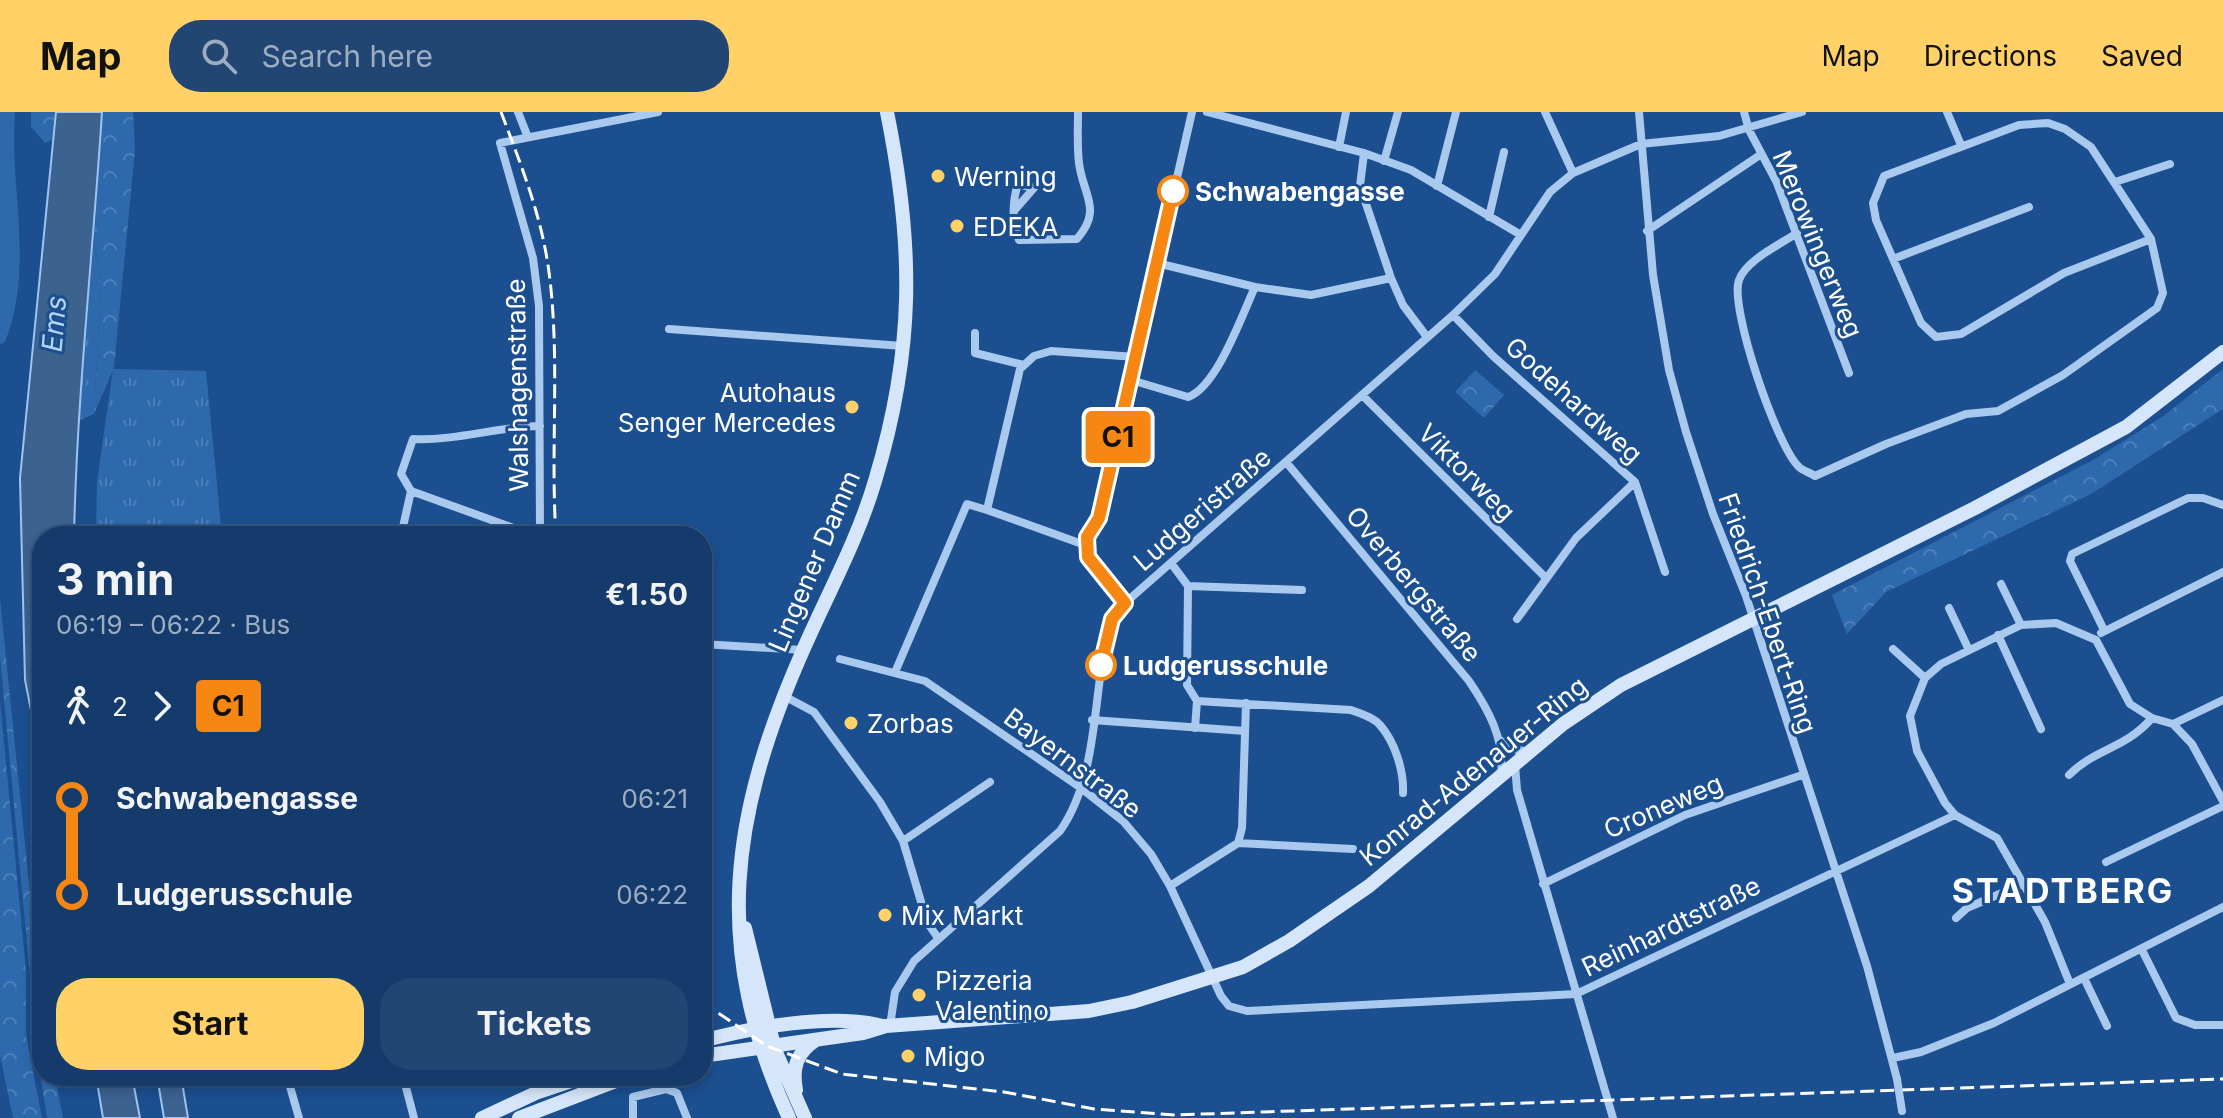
<!DOCTYPE html>
<html lang="en">
<head>
<meta charset="utf-8">
<style>
	:root { --surface:#143b6b; --page:#214673; --text:#f1f3f6; --muted:#9dadc1; --line:#33557e; --accent:#ffd166 }
	body { margin:0; font-family:Inter,sans-serif; background:var(--page); color:var(--text); height:100vh; display:flex; flex-direction:column; font-size:30px; white-space:nowrap }
	* { box-sizing:border-box; margin:0 }
	p { font-size:26px; color:var(--muted) }
	.icon { flex:none; width:44px; height:44px; fill:none; stroke:currentColor; stroke-width:2; stroke-linecap:round; stroke-linejoin:round }
	.map { position:relative; flex:1; overflow:hidden }
	.panel { position:absolute; left:32px; top:414px; width:680px; height:560px; display:flex; flex-direction:column; background:var(--surface); border-radius:32px; box-shadow:0 4px 12px #0003,0 0 0 2px var(--line) }
	.panel>* { flex:none }
	.badge { padding:0 16px; border-radius:6px; font-size:28px; line-height:52px }
	.map>.badge { position:absolute; translate:-50% -50%; box-shadow:0 0 0 4px #fff }
	.legs { display:flex; align-items:center; gap:12px; height:88px; padding:0 24px; font-size:26px }
	.legs p { margin-inline-start:auto }
	.overview { display:flex; align-items:center; justify-content:space-between; height:136px; padding:0 24px }
	h1 { font-size:44px; font-weight:700; line-height:60px }
	.primary-button { display:flex; gap:16px; margin-top:auto; padding:16px 24px }
	.primary-button a { flex:1; height:92px; border-radius:32px; background:var(--accent); color:#111; font-size:32px; font-weight:700; line-height:92px; text-align:center }
	.primary-button a+a { background:var(--page); color:var(--text) }
	ul { padding:0 24px; list-style:none }
	li { display:flex; align-items:center; gap:28px; height:96px; font-size:30px }
	li i { display:grid; place-items:center; width:12px; height:100%; margin:0 10px; background:currentColor }
	li i::after { content:''; width:20px; height:20px; margin:-10px; border:6px solid; border-radius:50%; background:var(--surface) }
	li p { margin-inline-start:auto }
	li:first-child i { background:linear-gradient(#0000 50%,currentColor 0) }
	li:last-child i { background:linear-gradient(currentColor 50%,#0000 0) }
	header { display:flex; align-items:center; gap:48px; box-sizing:border-box; height:112px; padding:0 40px; background:var(--accent); color:#111 }
	header strong { font-size:38px }
	nav { display:flex; gap:44px; margin-inline-start:auto; font-size:28px }
	.search { width:560px; height:72px; background:var(--page); display:flex; align-items:center; gap:20px; box-sizing:border-box; padding:0 28px; border-radius:32px; color:var(--muted); font-size:30px }
	.map>svg:first-child { display:block }
	.grass { fill:url(#grass-tufts) }
	.forest { fill:url(#forest-crowns) }
	.garden { fill:#2e69ad }
	.water { fill:#3c6290; stroke:#9cc4f0; stroke-width:2 }
	.lines { fill:none; stroke-linecap:round; stroke-linejoin:round }
	.street { stroke:#a9c9ee; stroke-width:8 }
	.secondary { stroke:#d6e6fa; stroke-width:14 }
	.rail { stroke:#fff; stroke-width:3; stroke-dasharray:14 6; stroke-linecap:butt }
	.street-bridge { stroke:#a9c9ee; stroke-width:8 }
	.line-1-casing { stroke:#fff; stroke-width:18 }
	.line-1 { stroke:#f68712; stroke-width:12 }
	.poi-dot { fill:#ffd166; stroke:#1b4f8f; stroke-width:3 }
	.stop-1-dot { fill:#fff; stroke:#f68712; stroke-width:4 }
	.labels { text-anchor:middle; dominant-baseline:central; stroke-width:6; stroke-linejoin:round; paint-order:stroke }
	.poi-label { font-size:26px; fill:#fff; stroke:#1b4f8f; text-anchor:start }
	.stop-label { font-size:26px; font-weight:bold; fill:#fff; stroke:#1b4f8f; text-anchor:start }
	.street-label { font-size:26px; fill:#fff; stroke:#1b4f8f }
	.water-label { font-size:28px; font-style:italic; fill:#b5d3f5; stroke:#1b4f8f }
	.district-label { font-size:34px; font-weight:bold; letter-spacing:2px; fill:#fff; stroke:#1b4f8f }
</style>
</head>
<body>
<header>
<strong>Map</strong>
<div class="search"><svg class="icon" aria-label="search" viewBox="0 0 24 24"><circle cx="10" cy="10" r="6"/><path d="M15 15l6 6"/></svg>Search here</div>
<nav><a>Map</a><a>Directions</a><a>Saved</a></nav>
</header>
<div class="map">
<svg width="2223" height="1006" viewBox="0 0 2223 1006">
	<defs>
		<pattern id="grass-tufts" width="24" height="20" patternUnits="userSpaceOnUse" patternTransform="scale(2)"><rect width="24" height="20" fill="#2e69ad"/><path d="M3 7l-1-3M5 7V3M7 7l1-3M15 17l-1-3M17 17v-4M19 17l1-3" fill="none" stroke="#4d80b9"/></pattern>
		<pattern id="forest-crowns" width="20" height="18" patternUnits="userSpaceOnUse" patternTransform="scale(2)"><rect width="20" height="18" fill="#2e69ad"/><path d="M2 6a3 3 0 1 1 6 0M12 15a3 3 0 1 1 6 0" fill="none" stroke="#4d80b9"/></pattern>
	</defs>
	<rect width="100%" height="100%" fill="#1b4f8f"/>
	<path class="grass" d="M94,127L101,175L94,302L78,309Z
		M113,257L206,259L222,424H96L97,370Z"/>
	<path class="forest" d="M31,0H60L59,25L45,31L31,15Z
		M102,0H133L135,38L114,256L94,302L101,175L94,127Z
		M2223,257V297L2091,382L1886,480L1847,522L1832,483L2093,348L2162,305Z
		M1475,258L1504,283L1484,306L1455,280Z
		M0,487L36,840L42,844V964H55L63,1006H47L38,948L0,545Z
		M0,589L26,858V923L42,1006H13L0,944Z"/>
	<path class="garden" d="M0,0H15C9,77 35,155 5,230L0,232Z"/>
	<path class="water" d="M56,0H102C93,142 77,282 74,424H42V655L25,568L20,366Z
		M96,964H132L140,1006H103Z
		M157,964H181L188,1006H164Z"/>
	<g class="lines">
		<path class="street" d="M518,0L527,23
			M1207,0L1364,41L1411,58L1521,123
			M1545,0L1573,61
			M1639,0L1653,163L1669,258L1686,320L1713,402L1746,484L1867,854L1897,967
			M1744,0L1749,18L1777,71L1849,261
			M1947,0L1961,33
			M2048,11L2065,17L2091,35L2151,127L2064,161L1961,222L1936,225L1921,211L1876,108L1873,91L1884,64L2019,13Z
			M1339,35L1346,0
			M1364,41L1360,74L1391,166L1403,193L1427,225
			M1384,49L1398,0
			M2115,70L2170,52
			M1437,74L1456,0
			M1014,99L1034,76L1018,72C1012,90 1012,111 1019,128L1077,127C1103,97 1083,84 1079,51C1077,34 1078,17 1078,0
			M1489,105L1504,40
			M1647,119L1760,43
			M1797,121C1781,132 1746,148 1739,168C1729,195 1777,335 1799,355C1803,359 1811,361 1815,364L1886,332L1966,302L1998,299L2063,263L2157,196L2163,181L2151,127
			M1893,147L2029,95
			M1157,151L1255,175L1311,183L1391,166
			M1453,203L1493,244L1635,370L1665,460
			M669,217L903,234
			M975,221V241L1024,253
			M1131,268L1188,285C1217,275 1242,203 1255,175
			M1362,283L1545,465
			M1286,350L1469,569C1488,597 1505,627 1501,662
			M411,379L522,419L540,422
			M987,398L1085,433
			M401,424L411,379L401,362L413,327C455,329 497,315 540,314
			M540,424L539,194L533,146L500,31L658,0
			M1171,451L1188,474L1187,573L1197,589L1195,616
			M2001,472L2021,513
			M1188,474L1302,478
			M1125,491L1088,445L1087,425L1099,406L1192,0
			M1949,496L1969,538
			M1517,507L1576,426L1635,370
			M2104,518L2070,449L2072,442L2188,386H2203L2223,393
			M2101,521L2223,460
			M1998,523L2041,617
			M702,532L803,538
			M1893,537L1925,566
			M840,547L925,569L1081,676L1123,709L1151,742L1170,774L1221,884L1229,894L1247,899L1576,882L1955,703
			M896,558L967,392L987,398L1020,257L1034,244L1051,239L1136,245
			M784,584L814,600L880,690L903,729L927,810L938,826
			M1197,589L1351,598C1361,602 1373,605 1380,613C1395,630 1404,659 1403,681
			M1092,608L1245,619
			M2173,612L2223,588
			M1500,628L1515,638L1527,639
			M1515,653L1517,678L1613,1006
			M2069,663C2096,636 2125,637 2152,606
			M903,729L990,670
			M1238,731L1353,737
			M2106,750L2223,694
			M1543,772L1685,703L1802,663
			M1170,774L1238,731L1242,716L1246,591
			M1956,806L1967,796L2025,771
			M2142,838L2176,906L2195,913H2223
			M2084,866L2107,914
			M2070,872L2045,810L1997,726L1955,703L1945,691L1917,639L1910,604L1925,566L1941,552L2021,513L2056,511L2096,528L2130,592L2152,606L2173,612L2192,632L2223,689
			M890,914L895,880L914,849L1060,719C1098,665 1093,586 1107,523L1112,507L1125,491L1453,203L1495,162L1550,80L1573,61L1641,32L1719,24L1802,0
			M1893,946L1921,940L1994,911L2223,795
			M287,964L299,1006
			M403,964L414,1006
			M633,1006V985L666,977L677,981L687,1006"/>
		<path class="secondary" d="M745,816L775,938L805,1006
			M702,929C754,915 830,901 883,914
			M702,944L863,921L886,914L1089,899L1132,890L1243,855L1289,829L1369,774L1563,612L1621,573L1975,396L2126,315L2223,240
			M796,978C792,956 796,941 816,928
			M482,1006L538,980L586,964
			M519,1006L629,964
			M789,1006C711,835 730,703 804,536C828,481 858,427 875,369C915,237 914,134 887,0"/>
		<path class="rail" d="M501,0C520,50 540,100 548,153C561,242 550,334 556,424
			M702,890L767,934L842,962L1004,980L1094,997L1175,1003L2223,967"/>
		<path class="street-bridge" d="M1897,967L1902,999"/>
	</g>
	<g class="lines">
		<g class="line-1-casing">
			<path id="line-1" d="M1101,553L1112,507L1125,491L1088,445L1087,425L1099,406L1173,79"/>
		</g>
		<use href="#line-1" class="line-1"/>
	</g>
	<g class="poi-dot">
		<circle cx="938" cy="64" r="8"/>
		<circle cx="957" cy="114" r="8"/>
		<circle cx="852" cy="295" r="8"/>
		<circle cx="851" cy="611" r="8"/>
		<circle cx="885" cy="803" r="8"/>
		<circle cx="919" cy="883" r="8"/>
		<circle cx="908" cy="944" r="8"/>
	</g>
	<g class="stop-1-dot">
		<circle cx="1173" cy="79" r="14"/>
		<circle cx="1101" cy="553" r="14"/>
	</g>
	<g class="labels">
		<g class="poi-label">
			<text x="954" y="64">Werning</text>
			<text x="973" y="114">EDEKA</text>
			<text x="836" y="280" text-anchor="end">Autohaus<tspan x="836" dy="30">Senger Mercedes</tspan></text>
			<text x="867" y="611">Zorbas</text>
			<text x="901" y="803">Mix Markt</text>
			<text x="935" y="868">Pizzeria<tspan x="935" dy="30">Valentino</tspan></text>
			<text x="924" y="944">Migo</text>
		</g>
		<g class="stop-label">
			<text x="1195" y="79">Schwabengasse</text>
			<text x="1123" y="553">Ludgerusschule</text>
		</g>
		<g class="street-label">
			<text transform="translate(1818 132) rotate(68)">Merowingerweg</text>
			<text transform="translate(517 273) rotate(-91)">Walshagenstraße</text>
			<text transform="translate(1574 288) rotate(42)">Godehardweg</text>
			<text transform="translate(1467 360) rotate(45)">Viktorweg</text>
			<text transform="translate(1202 397) rotate(-41)">Ludgeristraße</text>
			<text transform="translate(814 449) rotate(-67)">Lingener Damm</text>
			<text transform="translate(1414 472) rotate(50)">Overbergstraße</text>
			<text transform="translate(1768 501) rotate(71)">Friedrich-Ebert-Ring</text>
			<text transform="translate(1073 651) rotate(37)">Bayernstraße</text>
			<text transform="translate(1473 659) rotate(-39)">Konrad-Adenauer-Ring</text>
			<text transform="translate(1663 694) rotate(-23)">Croneweg</text>
			<text transform="translate(1671 814) rotate(-26)">Reinhardtstraße</text>
		</g>
		<g class="water-label">
			<text transform="translate(54 212) rotate(-85)">Ems</text>
		</g>
		<g class="district-label">
			<text x="2063" y="778">STADTBERG</text>
		</g>
	</g>
</svg>
<b class="badge" style="left:1118px;top:325px;background:#f68712;color:#111">C1</b>
<section class="panel">
<div class="overview"><div><h1>3 min</h1><p>06:19 – 06:22 · Bus</p></div><b>€1.50</b></div>
<div class="legs"><svg class="icon" aria-label="walk" viewBox="0 0 24 24"><circle cx="13" cy="4" r="2"/><path d="M13 8l-2 6 4 7M11 14l-3 7M7 12l3-4h3l4 4"/></svg>2<svg class="icon" aria-label="forward" viewBox="0 0 24 24"><path d="M9 5l7 7-7 7"/></svg><b class="badge" style="background:#f68712;color:#111">C1</b></div>
<ul>
<li><i style="color:#f68712"></i><b>Schwabengasse</b><p>06:21</p></li>
<li><i style="color:#f68712"></i><b>Ludgerusschule</b><p>06:22</p></li>
</ul>
<div class="primary-button"><a>Start</a><a>Tickets</a></div>
</section>
</div>
</body>
</html>
